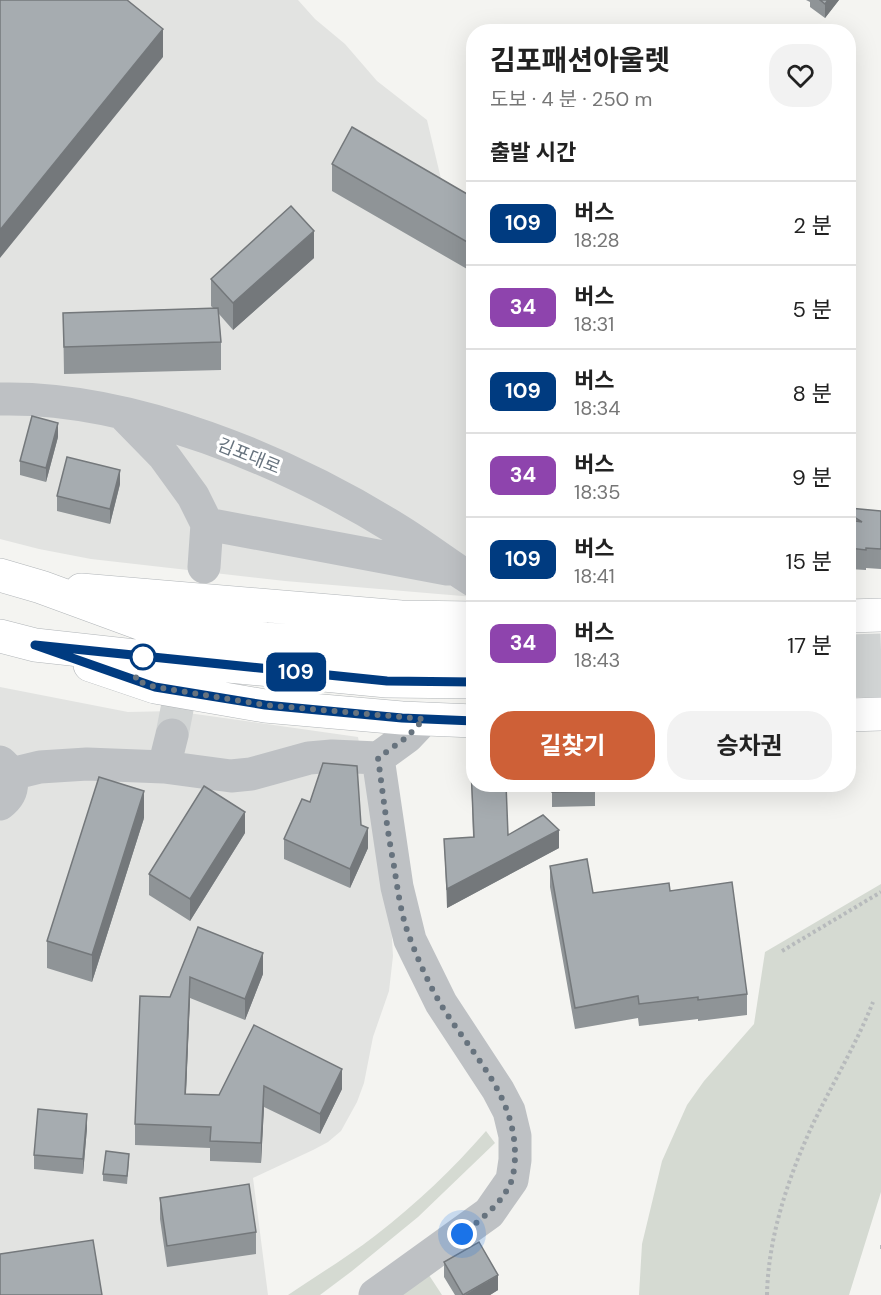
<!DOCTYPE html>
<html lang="ko">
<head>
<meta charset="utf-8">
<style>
	:root { --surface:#fff; --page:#f2f2f2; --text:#222; --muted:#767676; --line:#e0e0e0; --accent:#ce6037 }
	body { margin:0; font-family:"DM Sans","Noto Sans KR",sans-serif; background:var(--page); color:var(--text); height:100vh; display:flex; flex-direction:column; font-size:22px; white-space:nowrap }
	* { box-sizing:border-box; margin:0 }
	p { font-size:20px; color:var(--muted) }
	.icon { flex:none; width:33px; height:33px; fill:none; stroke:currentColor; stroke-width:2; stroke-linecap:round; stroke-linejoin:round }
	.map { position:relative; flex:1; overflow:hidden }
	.drawer { position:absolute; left:466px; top:24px; width:390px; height:768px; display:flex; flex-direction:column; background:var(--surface); border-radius:24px; box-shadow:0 6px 24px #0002 }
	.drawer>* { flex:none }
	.badge { padding:0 12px; border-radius:9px; font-size:21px; line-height:39px }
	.you { position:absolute; width:30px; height:30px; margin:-15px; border:4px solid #fff; border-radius:50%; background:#1a73e8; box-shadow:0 0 0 9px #1a73e833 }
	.map>.badge { position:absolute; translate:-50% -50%; box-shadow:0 0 0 3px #fff }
	h2 { padding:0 24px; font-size:22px; line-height:54px }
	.round { display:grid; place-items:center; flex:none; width:63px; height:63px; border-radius:24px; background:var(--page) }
	.head { display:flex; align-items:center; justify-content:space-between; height:102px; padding:0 24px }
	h1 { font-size:28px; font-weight:700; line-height:45px }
	.primary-button { display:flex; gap:12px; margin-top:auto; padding:12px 24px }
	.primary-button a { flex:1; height:69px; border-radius:24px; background:var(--accent); color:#fff; font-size:24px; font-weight:700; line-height:69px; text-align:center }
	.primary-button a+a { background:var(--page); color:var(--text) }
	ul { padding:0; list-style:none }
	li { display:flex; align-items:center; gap:18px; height:84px; padding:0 24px; border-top:2px solid var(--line) }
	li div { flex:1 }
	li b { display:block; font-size:22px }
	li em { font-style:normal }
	li .badge { min-width:66px; font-weight:700; text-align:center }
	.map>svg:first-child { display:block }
	.built { fill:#e2e3e1 }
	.green { fill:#d5dad2 }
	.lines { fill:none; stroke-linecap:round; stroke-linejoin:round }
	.minor-tunnel { stroke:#d1d4d4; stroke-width:33; stroke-dasharray:33 16; stroke-linecap:butt }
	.major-tunnel { stroke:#d1d4d4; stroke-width:33; stroke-dasharray:33 16; stroke-linecap:butt }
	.major-casing { stroke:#b1b5b8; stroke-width:34 }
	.path { stroke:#b7babc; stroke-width:4; stroke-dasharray:3 3; stroke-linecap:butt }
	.minor { stroke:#bec1c4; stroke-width:33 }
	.major { stroke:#fff; stroke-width:33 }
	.wall { fill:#8f9497 }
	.shaded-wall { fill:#74787b }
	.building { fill:#a6acb0; stroke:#74787b; stroke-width:1.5 }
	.line-casing { stroke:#fff; stroke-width:14 }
	.line { stroke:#003b80; stroke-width:9 }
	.walk { stroke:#67737e; stroke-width:6; stroke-dasharray:0 10.8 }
	.stop-dot { fill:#fff; stroke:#003b80; stroke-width:3 }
	.labels { text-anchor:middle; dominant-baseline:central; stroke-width:6; stroke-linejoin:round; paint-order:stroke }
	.street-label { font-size:18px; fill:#67737e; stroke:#fff }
</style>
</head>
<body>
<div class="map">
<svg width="881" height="1295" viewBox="0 0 881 1295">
	<rect width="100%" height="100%" fill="#f4f4f1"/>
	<path class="built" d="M0,0H298L315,19L345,44L377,81L427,120L442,183L474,199V597L285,581L91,559L39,549L0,539Z
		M0,687L128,712L174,711L358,737L391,922L393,956L389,991L373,1037L364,1083L357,1102L341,1131L328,1142L313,1150L253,1178L268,1295H0Z"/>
	<path class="green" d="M881,884V1192L849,1295H639L642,1244L662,1161L687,1105L704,1081L754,1024L765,952Z
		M486,1131L495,1143L418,1217L352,1271L320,1295H288C317,1275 348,1257 376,1235C416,1204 453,1169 486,1131Z
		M425,1269L442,1295H386Z"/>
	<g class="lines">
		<path class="minor-tunnel" d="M172,735L186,663"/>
		<path class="major-tunnel" d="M849,651L881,650
			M849,681H881"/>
		<g class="major-casing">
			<path id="major" d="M0,575L41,587L142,624L265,639L414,650L474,651
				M81,590L401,617L474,618
				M849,616L881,615
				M0,636L35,645L207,664L387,681L474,682
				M90,665L155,687L265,706L402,718L474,721
				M849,715L881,714"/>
		</g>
		<path class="path" d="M782,951L881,892
			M880,1247H881
			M767,1295C768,1238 788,1178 812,1126C832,1084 856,1045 873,1002"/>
		<path class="minor" d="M0,399C132,396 287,461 398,530C424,546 448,565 474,581
			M122,413L164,456L193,496L207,524L204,567
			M207,524L447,569
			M378,758L407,737L424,719
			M0,762C15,774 16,792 0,804
			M164,767L172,735
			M11,774L40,767L87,764L164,767L231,776L251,774L309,758L332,756L378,758L397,887L410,940L441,1003L498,1090L509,1111L515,1136V1160L512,1180L489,1213L375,1295"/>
		<use href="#major" class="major"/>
	</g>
	<path class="wall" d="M806,0H839L825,18L810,7V2Z
		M332,164L474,198V273L332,191Z
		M314,258L233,330L219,314L221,342V370L64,374L63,313L213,308L211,306V279Z
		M58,437L46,482L20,475V461Z
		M120,484L110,524L57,511V496Z
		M849,508L881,511V569L866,568V570L849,569Z
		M471,768L508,835L559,848L447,908L444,839L473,837Z
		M552,784H595V806L552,807Z
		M144,818L92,982L47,968V941Z
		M245,833L190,921L149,895V874Z
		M284,839L368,848L350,888L284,859Z
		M550,866L593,893L670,891L747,994V1015L698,1021V1019L639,1026L638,1018L575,1029L550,887Z
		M198,927L263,974L245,1020L190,998L186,1094L219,1095L254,1025L342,1089L320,1134L264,1107L261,1163L210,1161V1148L135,1145V1124L170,997Z
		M87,1128L83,1174L34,1169V1155Z
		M129,1161L127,1184L103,1181V1174Z
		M160,1198L256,1232V1254L167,1267L160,1219Z
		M444,1262L498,1290L490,1295H455L444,1277Z"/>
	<path class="shaded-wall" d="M828,0H839L825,18V4Z
		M163,29V57L0,258V230Z
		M314,231V258L233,330V303Z
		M58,423V437L46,482V468Z
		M120,470V484L110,524V509Z
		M144,791V818L92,982V955Z
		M245,812V833L190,921V899Z
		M368,828V848L350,888V869Z
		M559,830V848L447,908V889Z
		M263,953V974L245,1020V999Z
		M190,977V998L185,1114V1094Z
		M342,1069V1089L320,1134V1114Z
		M264,1086V1107L261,1163V1143Z
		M87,1114V1128L83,1174V1159Z
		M498,1275V1290L490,1295H465Z"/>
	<path class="building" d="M0,0H127L163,29L0,230Z
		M820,0H828L825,4Z
		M352,127L474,198V246L332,164Z
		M291,206L314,231L233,303L211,279Z
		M218,308L221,342L64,347L63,313Z
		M32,416L58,423L46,468L20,461Z
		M67,457L120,470L110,509L57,496Z
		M849,508L881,511V549L866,548V550L849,548V520L862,522L849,514Z
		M323,763L357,766L361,825L368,828L350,869L284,839L302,799L310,802Z
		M471,768H474V784H506L508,835L543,815L559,830L447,889L444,839L474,837Z
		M99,777L144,791L92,955L47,941Z
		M552,784H595V791L552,792Z
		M204,786L245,812L190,899L149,874Z
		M587,859L593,893L669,883L670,891L732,882L747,994L698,1000V997L639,1004L638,996L575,1008L550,866Z
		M198,927L263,953L245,999L190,977L185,1094L219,1095L254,1025L342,1069L320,1114L264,1086L261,1143L210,1141L211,1127L135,1124L140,996L170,997Z
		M38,1109L87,1114L83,1159L34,1155Z
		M106,1151L129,1154L127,1176L103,1174Z
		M249,1184L256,1232L167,1246L160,1198Z
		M93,1240L102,1295H0V1254Z
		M479,1242L498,1275L463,1295L444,1262Z"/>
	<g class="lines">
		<g class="line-casing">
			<path id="line" d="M474,682L387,681L35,645L155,687L265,705L402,718L474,721"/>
		</g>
		<use href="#line" class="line"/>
		<path class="walk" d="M143,657L135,680L155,687L265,705L424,719L407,737L378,758C383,794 387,830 394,866C398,891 401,917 411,941C419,962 429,984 440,1003C470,1053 515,1093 515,1155C515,1163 514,1174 511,1182C501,1205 481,1219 462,1234"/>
	</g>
	<circle class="stop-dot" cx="143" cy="657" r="12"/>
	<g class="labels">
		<g class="street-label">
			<text transform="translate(249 456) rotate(22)">김포대로</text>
		</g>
	</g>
</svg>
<div class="you" style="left:462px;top:1234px"></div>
<b class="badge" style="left:296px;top:672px;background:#003b80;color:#fff">109</b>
<section class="drawer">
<div class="head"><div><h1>김포패션아울렛</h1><p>도보 · 4 분 · 250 m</p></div><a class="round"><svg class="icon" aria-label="heart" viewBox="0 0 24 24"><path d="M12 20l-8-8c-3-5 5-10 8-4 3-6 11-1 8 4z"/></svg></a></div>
<h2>출발 시간</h2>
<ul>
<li><span class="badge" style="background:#003b80;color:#fff">109</span><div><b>버스</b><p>18:28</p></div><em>2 분</em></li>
<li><span class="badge" style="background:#8e44ad;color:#fff">34</span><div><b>버스</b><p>18:31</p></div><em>5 분</em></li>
<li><span class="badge" style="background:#003b80;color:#fff">109</span><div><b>버스</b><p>18:34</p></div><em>8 분</em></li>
<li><span class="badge" style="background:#8e44ad;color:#fff">34</span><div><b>버스</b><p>18:35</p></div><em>9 분</em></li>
<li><span class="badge" style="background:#003b80;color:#fff">109</span><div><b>버스</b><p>18:41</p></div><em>15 분</em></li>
<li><span class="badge" style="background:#8e44ad;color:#fff">34</span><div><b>버스</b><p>18:43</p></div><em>17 분</em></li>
</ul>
<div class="primary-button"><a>길찾기</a><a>승차권</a></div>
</section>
</div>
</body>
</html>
